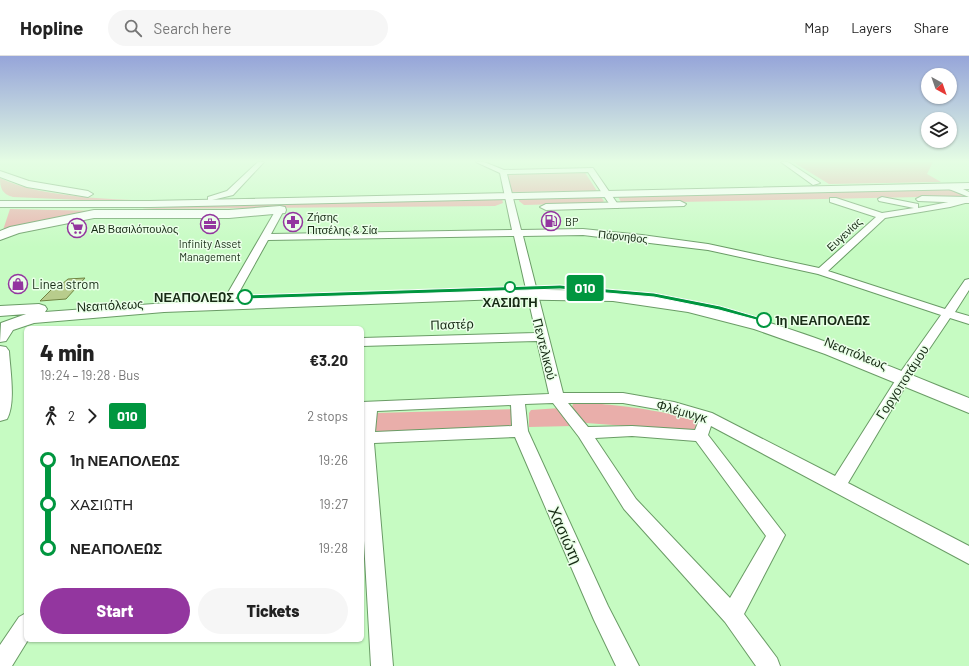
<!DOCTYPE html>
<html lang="en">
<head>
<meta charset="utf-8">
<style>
	:root { --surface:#fff; --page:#f6f6f6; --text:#222; --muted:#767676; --line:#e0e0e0; --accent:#93369f }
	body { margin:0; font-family:Barlow,sans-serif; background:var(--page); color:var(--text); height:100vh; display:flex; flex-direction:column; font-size:15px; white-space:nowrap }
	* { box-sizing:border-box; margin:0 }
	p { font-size:13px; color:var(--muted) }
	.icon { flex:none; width:22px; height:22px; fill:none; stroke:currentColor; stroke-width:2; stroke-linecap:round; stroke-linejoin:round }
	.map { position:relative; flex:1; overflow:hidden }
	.side { position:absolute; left:24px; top:270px; width:340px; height:316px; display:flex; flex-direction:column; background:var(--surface); border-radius:6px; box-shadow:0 1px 3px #0004 }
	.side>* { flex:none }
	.badge { padding:0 8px; border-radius:3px; font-size:14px; line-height:26px }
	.needle { width:26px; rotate:140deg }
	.controls { position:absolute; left:921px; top:12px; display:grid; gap:8px }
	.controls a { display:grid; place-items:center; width:36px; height:36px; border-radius:50%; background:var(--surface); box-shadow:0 1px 3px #0004; font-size:20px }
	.map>.badge { position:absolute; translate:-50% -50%; box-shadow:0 0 0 2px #fff }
	.legs { display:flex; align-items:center; gap:6px; height:44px; padding:0 16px; font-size:13px }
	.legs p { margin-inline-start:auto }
	.summary { display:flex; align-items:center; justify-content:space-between; height:68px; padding:0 16px }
	h1 { font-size:22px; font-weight:800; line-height:30px }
	.action { display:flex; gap:8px; margin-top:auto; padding:8px 16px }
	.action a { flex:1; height:46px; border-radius:24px; background:var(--accent); color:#fff; font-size:16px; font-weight:800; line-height:46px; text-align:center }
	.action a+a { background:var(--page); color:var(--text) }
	ul { padding:0 16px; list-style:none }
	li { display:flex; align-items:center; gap:14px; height:44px; font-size:15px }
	li i { display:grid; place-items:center; width:6px; height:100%; margin:0 5px; background:currentColor }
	li i::after { content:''; width:10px; height:10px; margin:-5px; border:3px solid; border-radius:50%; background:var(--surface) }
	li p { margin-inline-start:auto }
	li:first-child i { background:linear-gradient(#0000 50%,currentColor 0) }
	li:last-child i { background:linear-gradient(currentColor 50%,#0000 0) }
	header { display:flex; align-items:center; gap:24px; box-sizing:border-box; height:56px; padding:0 20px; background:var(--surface); border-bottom:1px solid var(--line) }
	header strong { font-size:19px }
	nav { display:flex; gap:22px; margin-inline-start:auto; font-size:14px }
	.search { width:280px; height:36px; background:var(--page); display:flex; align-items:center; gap:10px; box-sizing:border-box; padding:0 14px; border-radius:22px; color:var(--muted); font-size:15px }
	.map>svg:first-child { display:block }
	.green { fill:#e9aeaa }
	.building { fill:#b8cc8c; stroke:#708442 }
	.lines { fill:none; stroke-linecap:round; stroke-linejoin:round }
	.street-casing { stroke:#6a9c66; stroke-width:2 }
	.secondary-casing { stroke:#6a9c66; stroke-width:2 }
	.primary-casing { stroke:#6a9c66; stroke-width:2 }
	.street { fill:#fff; fill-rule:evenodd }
	.secondary { fill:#fff; fill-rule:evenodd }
	.primary { fill:#fff; fill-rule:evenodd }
	.line-1 { fill:#00963f; stroke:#fff }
	.stop-1-dot { fill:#fff; stroke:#00963f; stroke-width:2 }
	.labels { text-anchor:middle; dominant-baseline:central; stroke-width:3; stroke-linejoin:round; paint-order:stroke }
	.far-poi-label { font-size:11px; fill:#172b15; stroke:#eaffe8; text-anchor:start }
	.far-street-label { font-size:11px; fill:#172b15; stroke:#eaffe8 }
	.poi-label { font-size:13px; fill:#172b15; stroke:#eaffe8; text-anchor:start }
	.stop-label { font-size:13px; font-weight:bold; fill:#172b15; stroke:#eaffe8; text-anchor:end }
	.street-label { font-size:13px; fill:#172b15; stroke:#eaffe8 }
	.near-street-label { font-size:16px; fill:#172b15; stroke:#eaffe8 }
</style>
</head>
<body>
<header>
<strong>Hopline</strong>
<div class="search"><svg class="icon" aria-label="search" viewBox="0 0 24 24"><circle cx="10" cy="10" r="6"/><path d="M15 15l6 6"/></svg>Search here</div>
<nav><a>Map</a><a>Layers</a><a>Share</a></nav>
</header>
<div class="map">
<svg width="969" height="610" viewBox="0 0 969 610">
	<rect width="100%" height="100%" fill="#c6fbc2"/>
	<path class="green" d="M793,106H933L927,118L941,126L829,128Z
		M584,115L597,135L510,136L507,117Z
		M0,122C40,142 120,144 166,145L127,146L13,141C2,138 0,132 0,122Z
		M951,132L967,140L630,147L621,146L617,139Z
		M600,140L604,145L601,147L524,149L519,145V142Z
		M502,143L503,147L495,150L140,153L191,150Z
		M10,153L100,155L2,177Z
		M586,347C612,348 693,357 711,373L708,376L586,367L579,363L572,351L573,348Z
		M560,352L572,370L529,371V357L531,354Z
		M518,353L520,370L373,376L376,357Z"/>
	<path class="building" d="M85,222L66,243L40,245L56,229L62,228L68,223Z"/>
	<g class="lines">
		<g class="street-casing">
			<path id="street" d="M258,106H264L233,139L208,145V141L227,135Z
				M476,106H484L504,114L593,112L619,150L618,152H612L588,116L507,118L521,174L583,173L642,179L708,188L819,212L876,161L830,146V142H836L882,157L914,152L879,145L878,143L882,141L918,148V152L969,142V146L950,151L885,162L828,215L945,253L965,224L969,223V234L955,256L969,260V268L950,262L915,314L848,427L969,490V508L711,370L708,379L785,479L744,558L777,602L780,610H756L725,566L624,453L579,381L553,347L525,348L528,375L608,550L639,610H616L594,564L515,381L374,387L393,610H371L362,449V346L549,338L537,285L362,290V282L536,277L514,180L268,184L232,249L228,250L222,247L277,152H283L284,154L271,178L512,174L500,117ZM583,179L708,194L818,218L941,259L902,314L835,420L712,357L674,346L623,337H563L523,180ZM568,347H623L673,356L699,364L695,374L632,370L588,371ZM511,349L512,370L375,376L377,355ZM632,380L696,385L766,480L730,542L636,443L595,382Z
				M781,106H788L820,127L813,129Z
				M949,129H955L969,136V141L949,133Z
				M26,557V584H28L12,610H0V589L19,561Z"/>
		</g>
		<g class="secondary-casing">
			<path id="secondary" d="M0,115L29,125L88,135L93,138L88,141L27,131L0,121Z
				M969,127V133L150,151H0V145H150Z
				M922,140L969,141V147L918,145L916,143Z
				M680,145L686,148L684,150L546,154L540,151L546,148Z
				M500,234C563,233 624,235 686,246C784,264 877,306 969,342V357L825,298L754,273L688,256L613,245L500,243L164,256L34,267L13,274L6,285L0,286L1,267L26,258L0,260V250L39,248L45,250L47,253L45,256L208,244Z
				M0,290L6,291L9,295C10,313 16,347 7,363L0,365Z"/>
		</g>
		<g class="primary-casing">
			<path id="primary" d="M280,150L285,151L286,154L285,157L229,162H94L19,177L0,184V175L10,171L94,154H229Z"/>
		</g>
		<use href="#street" class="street"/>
		<use href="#secondary" class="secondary"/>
		<use href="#primary" class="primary"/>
	</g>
	<linearGradient id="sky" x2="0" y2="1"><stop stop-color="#96a5d9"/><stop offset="0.55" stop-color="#e5fde4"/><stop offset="1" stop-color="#e5fde4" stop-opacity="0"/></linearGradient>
	<rect width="969" height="191" fill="url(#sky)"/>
	<path class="line-1" d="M560,229L654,237L720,250L768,264L764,266L719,254L654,241L560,233L245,243L242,241L245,239Z"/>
	<defs>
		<g id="fuel-ring" transform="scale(1)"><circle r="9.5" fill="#eaffe8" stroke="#93369f" stroke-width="1.5"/><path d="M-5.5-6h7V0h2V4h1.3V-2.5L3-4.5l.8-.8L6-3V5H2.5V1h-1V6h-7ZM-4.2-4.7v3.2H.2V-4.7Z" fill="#93369f"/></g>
		<g id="pharmacy-ring" transform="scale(1)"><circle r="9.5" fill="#eaffe8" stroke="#93369f" stroke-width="1.5"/><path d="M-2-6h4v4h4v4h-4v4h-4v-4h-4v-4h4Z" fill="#93369f"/></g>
		<g id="office-ring" transform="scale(1)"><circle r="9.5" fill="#eaffe8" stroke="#93369f" stroke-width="1.5"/><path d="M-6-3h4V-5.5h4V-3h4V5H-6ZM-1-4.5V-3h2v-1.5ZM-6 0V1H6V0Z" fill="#93369f"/></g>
		<g id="supermarket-ring" transform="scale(1)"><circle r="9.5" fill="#eaffe8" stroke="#93369f" stroke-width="1.5"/><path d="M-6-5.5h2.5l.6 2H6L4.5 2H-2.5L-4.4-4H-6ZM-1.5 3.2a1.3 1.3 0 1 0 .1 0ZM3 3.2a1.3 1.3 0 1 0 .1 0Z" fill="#93369f"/></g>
		<g id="shop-ring" transform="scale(1)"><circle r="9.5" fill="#eaffe8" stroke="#93369f" stroke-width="1.5"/><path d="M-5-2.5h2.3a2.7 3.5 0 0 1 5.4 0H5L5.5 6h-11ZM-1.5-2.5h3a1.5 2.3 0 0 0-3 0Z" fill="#93369f"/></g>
	</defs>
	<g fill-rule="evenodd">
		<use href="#fuel-ring" x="551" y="165"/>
		<use href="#pharmacy-ring" x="293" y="166"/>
		<use href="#office-ring" x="210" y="168"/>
		<use href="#supermarket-ring" x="77" y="172"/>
		<use href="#shop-ring" x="18" y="228"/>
	</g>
	<g class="stop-1-dot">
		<circle cx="510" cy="231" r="5"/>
		<circle cx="245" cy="241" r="7"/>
		<circle cx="764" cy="264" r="7"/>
	</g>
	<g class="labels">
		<g class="far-poi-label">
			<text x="307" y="160">Ζήσης<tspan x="307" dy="13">Πιτσέλης &amp; Σία</tspan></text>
			<text x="565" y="165">BP</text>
			<text x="91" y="172">ΑΒ Βασιλόπουλος</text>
			<text x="210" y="187" text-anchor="middle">Infinity Asset<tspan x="210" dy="13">Management</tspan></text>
		</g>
		<g class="far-street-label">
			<text transform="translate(844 178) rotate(-43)">Ευγενίας</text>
			<text transform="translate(623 180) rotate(6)">Πάρνηθος</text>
		</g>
		<g class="poi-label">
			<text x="32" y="228">Linea strom</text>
		</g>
		<g class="stop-label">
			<text x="234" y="241">ΝΕΑΠΟΛΕΩΣ</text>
			<text x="510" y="246" text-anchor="middle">ΧΑΣΙΩΤΗ</text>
			<text x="775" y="264" text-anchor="start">1η ΝΕΑΠΟΛΕΩΣ</text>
		</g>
		<g class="street-label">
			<text transform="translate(110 249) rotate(-3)">Νεαπόλεως</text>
			<text transform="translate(452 268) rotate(-2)">Παστέρ</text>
			<text transform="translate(545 293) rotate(76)">Πεντελικού</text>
			<text transform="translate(856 297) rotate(22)">Νεαπόλεως</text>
			<text transform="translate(902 326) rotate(-57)">Γοργοποτάμου</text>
			<text transform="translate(682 355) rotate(16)">Φλέμινγκ</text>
		</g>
		<g class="near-street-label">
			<text transform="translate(566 479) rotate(66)">Χασιώτη</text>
		</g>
	</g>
</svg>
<div class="controls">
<a><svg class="needle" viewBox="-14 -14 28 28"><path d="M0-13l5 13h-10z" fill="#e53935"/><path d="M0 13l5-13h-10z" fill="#767676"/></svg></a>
<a><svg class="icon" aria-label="layers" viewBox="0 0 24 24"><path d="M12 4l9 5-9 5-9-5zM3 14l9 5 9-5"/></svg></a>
</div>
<b class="badge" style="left:585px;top:232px;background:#00963f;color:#fff">010</b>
<section class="side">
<div class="summary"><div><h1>4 min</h1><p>19:24 – 19:28 · Bus</p></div><b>€3.20</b></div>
<div class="legs"><svg class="icon" aria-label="walk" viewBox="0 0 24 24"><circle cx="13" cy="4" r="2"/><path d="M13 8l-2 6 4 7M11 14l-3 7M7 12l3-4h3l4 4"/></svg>2<svg class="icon" aria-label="forward" viewBox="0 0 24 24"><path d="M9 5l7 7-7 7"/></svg><b class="badge" style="background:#00963f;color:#fff">010</b><p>2 stops</p></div>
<ul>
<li><i style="color:#00963f"></i><b>1η ΝΕΑΠΟΛΕΩΣ</b><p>19:26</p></li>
<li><i style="color:#00963f"></i><span>ΧΑΣΙΩΤΗ</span><p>19:27</p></li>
<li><i style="color:#00963f"></i><b>ΝΕΑΠΟΛΕΩΣ</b><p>19:28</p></li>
</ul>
<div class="action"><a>Start</a><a>Tickets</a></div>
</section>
</div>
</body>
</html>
